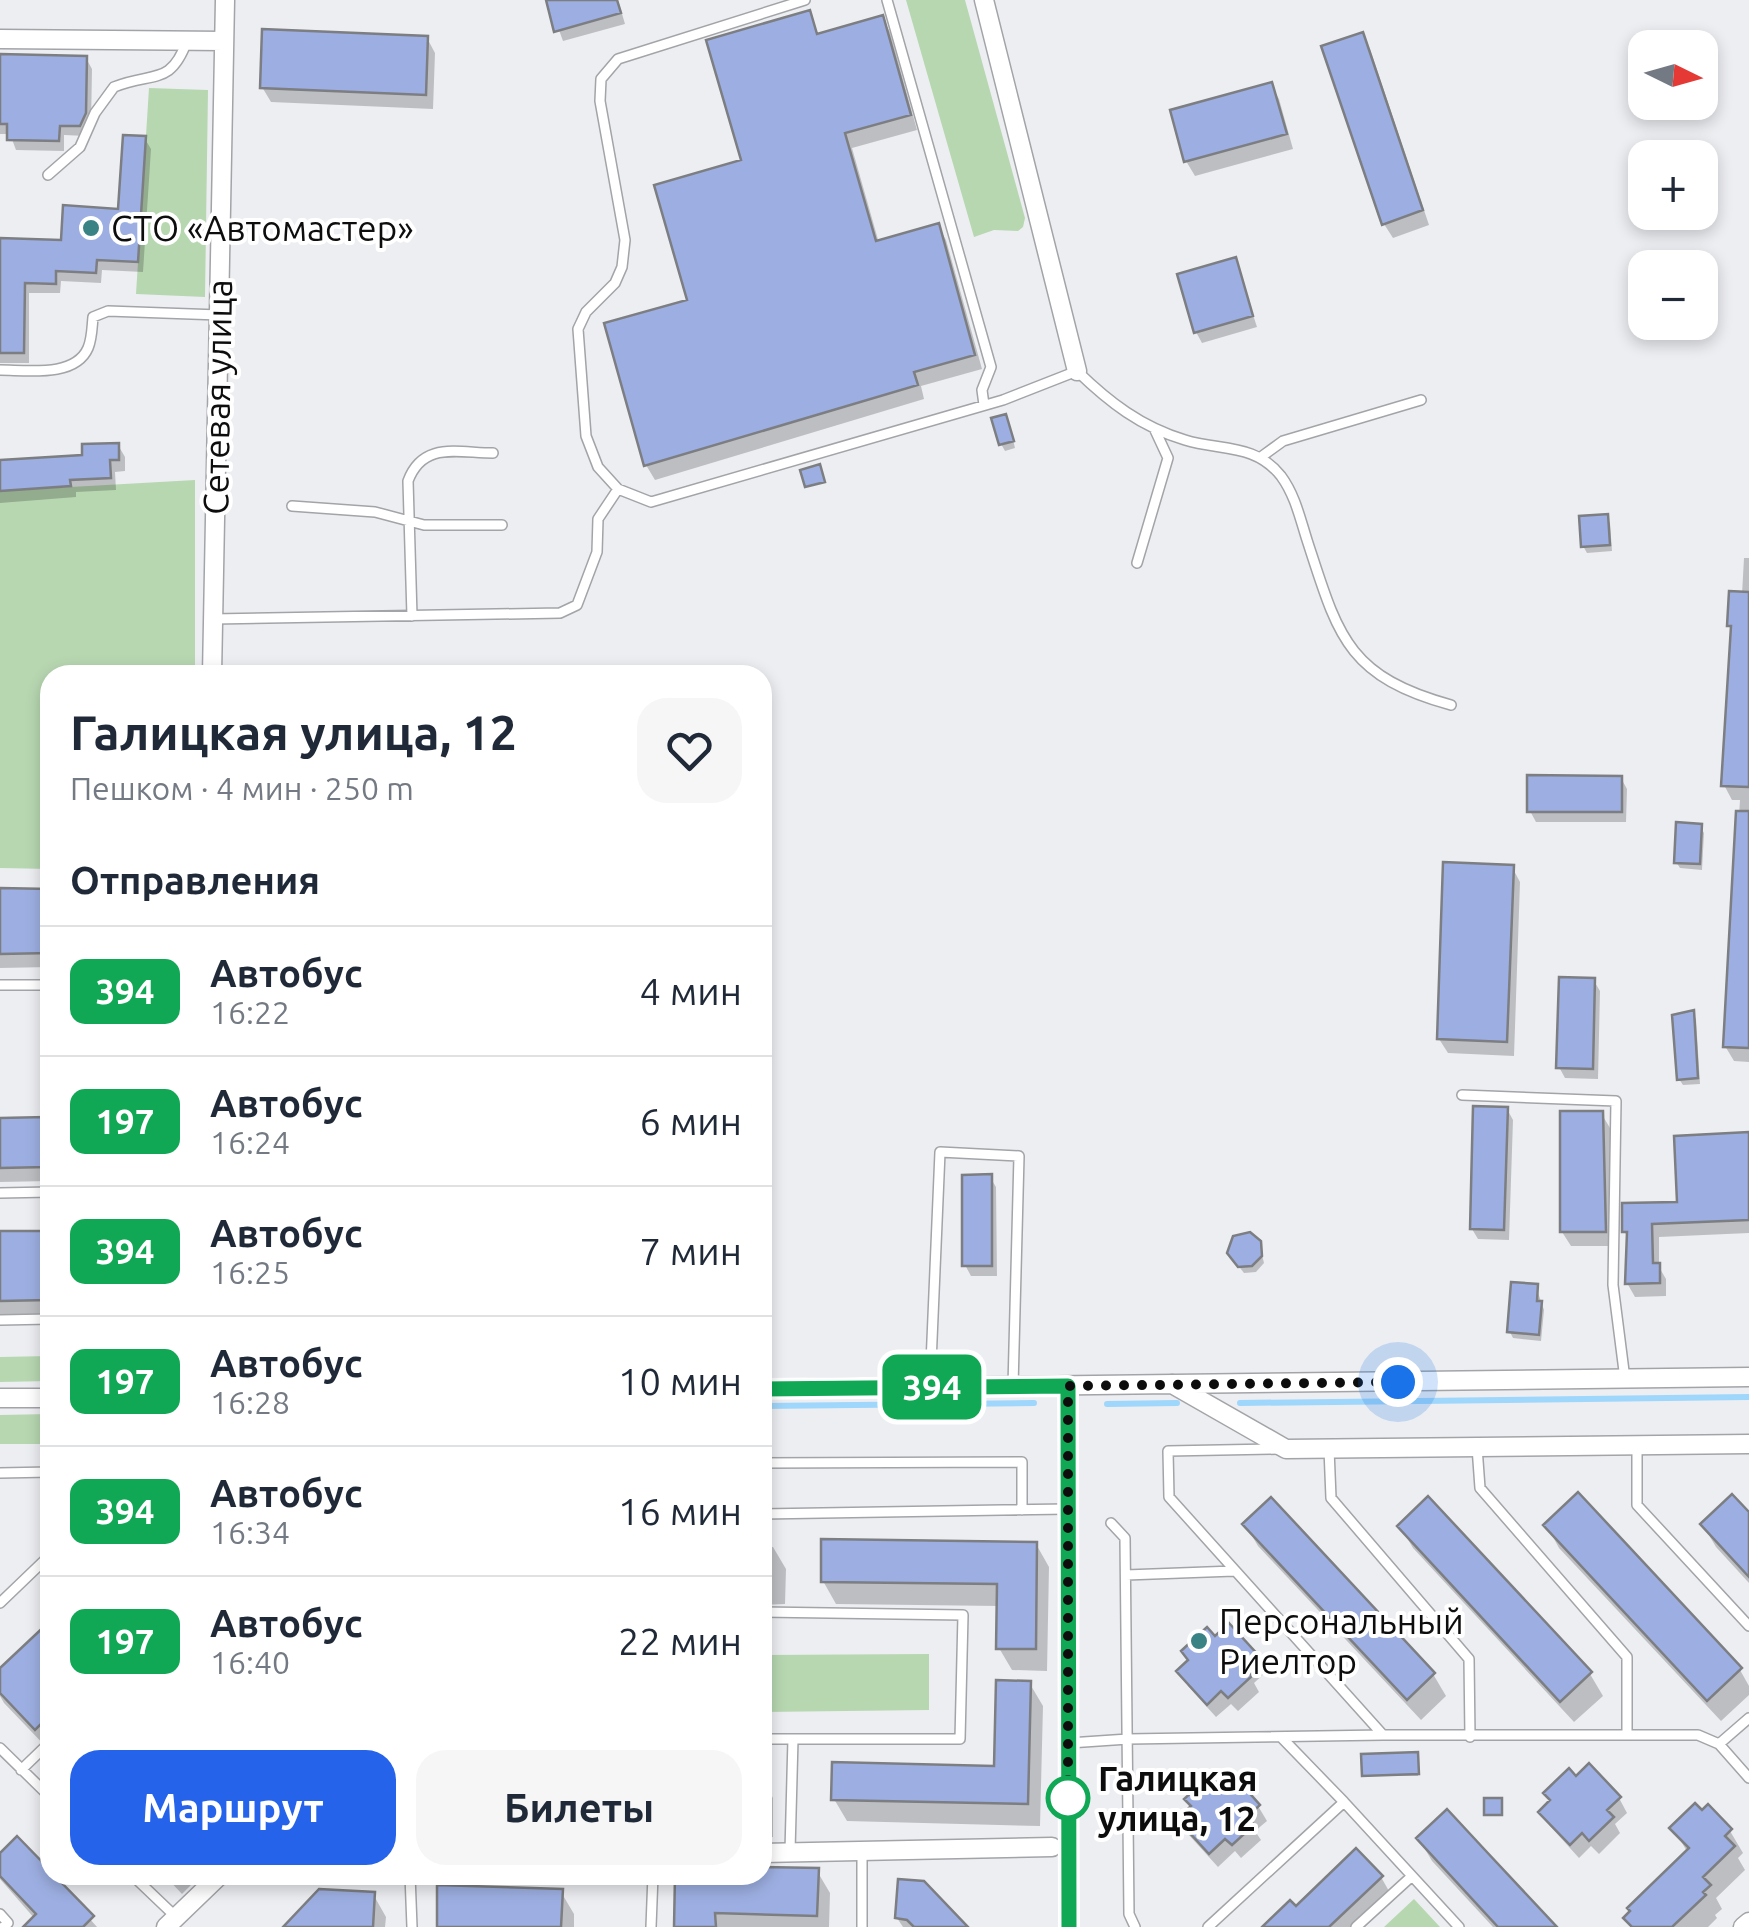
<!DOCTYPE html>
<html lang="ru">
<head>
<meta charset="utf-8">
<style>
	:root { --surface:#fff; --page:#f6f6f7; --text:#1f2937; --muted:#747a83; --line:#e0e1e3; --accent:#2563eb }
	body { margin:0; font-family:Ubuntu,sans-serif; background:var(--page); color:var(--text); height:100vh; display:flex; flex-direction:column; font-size:38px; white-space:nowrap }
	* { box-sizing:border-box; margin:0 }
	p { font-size:32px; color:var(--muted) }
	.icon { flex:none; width:55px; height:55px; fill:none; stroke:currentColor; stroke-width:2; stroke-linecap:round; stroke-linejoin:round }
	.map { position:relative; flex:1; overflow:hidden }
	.side { position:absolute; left:40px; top:665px; width:732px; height:1220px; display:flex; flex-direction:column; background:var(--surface); border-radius:30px; box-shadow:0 5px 15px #0003 }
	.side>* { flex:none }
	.badge { padding:0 20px; border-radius:15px; font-size:35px; line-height:65px }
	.needle { width:65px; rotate:95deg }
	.tools { position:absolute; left:1628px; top:30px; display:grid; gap:20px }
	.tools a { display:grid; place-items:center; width:90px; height:90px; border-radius:20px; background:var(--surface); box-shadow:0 5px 15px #0003; font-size:50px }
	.you { position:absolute; width:50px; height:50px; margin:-25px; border:8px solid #fff; border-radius:50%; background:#1a73e8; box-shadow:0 0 0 15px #1a73e833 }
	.map>.badge { position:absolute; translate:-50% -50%; box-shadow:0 0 0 5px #fff }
	h2 { padding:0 30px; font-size:38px; line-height:90px }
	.round { display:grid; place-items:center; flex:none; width:105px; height:105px; border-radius:30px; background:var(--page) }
	.headline { display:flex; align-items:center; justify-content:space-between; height:170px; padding:0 30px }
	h1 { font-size:48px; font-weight:700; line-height:75px }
	.action { display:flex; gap:20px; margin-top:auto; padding:20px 30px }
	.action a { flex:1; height:115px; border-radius:30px; background:var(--accent); color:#fff; font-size:40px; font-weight:700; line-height:115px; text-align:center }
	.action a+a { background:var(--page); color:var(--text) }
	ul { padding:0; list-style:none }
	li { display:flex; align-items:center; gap:30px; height:130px; padding:0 30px; border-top:2px solid var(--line) }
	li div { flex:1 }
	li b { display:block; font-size:38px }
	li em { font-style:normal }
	li .badge { min-width:110px; font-weight:700; text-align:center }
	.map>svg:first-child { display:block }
	.green { fill:#b7d7b1 }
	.shadow { fill:#0003 }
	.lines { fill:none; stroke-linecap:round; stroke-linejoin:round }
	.stream { stroke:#9fd6fb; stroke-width:6 }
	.building { fill:#9dafe2; stroke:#7c7e81; stroke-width:2.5 }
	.lane-casing { stroke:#a3a4a8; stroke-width:12 }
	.street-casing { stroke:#a3a4a8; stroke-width:21 }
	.lane { stroke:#fff; stroke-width:9 }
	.street { stroke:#fff; stroke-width:18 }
	.line-casing { stroke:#fff; stroke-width:22 }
	.line { stroke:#10a855; stroke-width:15 }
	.walk { stroke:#0d0d0e; stroke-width:10; stroke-dasharray:0 18 }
	.poi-dot { fill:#3a8385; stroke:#fff; stroke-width:4 }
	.stop-dot { fill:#fff; stroke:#10a855; stroke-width:5 }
	.labels { text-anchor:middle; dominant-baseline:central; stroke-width:8; stroke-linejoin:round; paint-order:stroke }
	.poi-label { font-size:35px; fill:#0d0d0e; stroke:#fff; text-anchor:start }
	.street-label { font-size:35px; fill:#0d0d0e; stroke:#fff }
	.stop-label { font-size:35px; font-weight:bold; fill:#0d0d0e; stroke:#fff; text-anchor:start }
</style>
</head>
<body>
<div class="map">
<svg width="1749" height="1927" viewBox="0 0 1749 1927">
	<rect width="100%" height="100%" fill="#edeef2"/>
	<path class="green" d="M906,0H965L1025,218L1023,227L1018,231L994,230L974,237Z
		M149,88L208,90L205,297L136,294Z
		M195,480V675H50V869L0,868V491Z
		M50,1356V1381L0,1382V1357Z
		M50,1414V1444H0V1415Z
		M929,1654V1710L763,1712V1655Z
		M1414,1899L1440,1927H1384Z"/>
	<path class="shadow" d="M548,0H618L625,24L563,41Z
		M808,13L819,36L882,18L890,32L917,130L852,148L879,243L938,226L946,240L982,369L921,386L924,399L655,480L646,465L690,301Z
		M1362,35L1370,49L1429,225L1393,238L1384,224Z
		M427,38L435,53L433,109L271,102L262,87Z
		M0,57L86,58L92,69L91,125L86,136L64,135V151L16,150L10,134H0Z
		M1271,85L1279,99L1293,149L1195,176L1186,161Z
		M145,139L151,149L143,272L102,270L101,283L61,281L60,293H29V363H0V241L63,242L120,211Z
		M1235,260L1257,327L1202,343L1196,332Z
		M1009,423L1015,448L1005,451L1001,444Z
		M118,445L125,457V471L115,472L116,490L76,492V497L0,503V462L85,457Z
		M1606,516L1610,523L1612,551L1587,553L1583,546Z
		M1744,558H1749V1062L1734,1061L1725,1046L1740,800H1732L1724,785L1733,632L1729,626L1742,594Z
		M1621,778L1627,789L1626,822H1536L1530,811Z
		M1700,826L1704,833L1702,870L1680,868L1676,862Z
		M1512,867L1520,882L1514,1056L1448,1053L1439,1039Z
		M0,891L50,892V967L0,968Z
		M1594,981L1600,991L1598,1079L1565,1078L1559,1067Z
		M1692,1013L1696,1019L1700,1084L1683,1085L1679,1079Z
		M1507,1109L1513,1120L1509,1240L1478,1239L1472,1229Z
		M1601,1113L1610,1128L1613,1246H1571L1562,1232Z
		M0,1120H44L50,1130V1181L0,1182Z
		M1749,1135V1233L1659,1237V1267L1666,1279V1296L1635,1297L1627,1283L1629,1239L1624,1231L1679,1205Z
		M990,1177L996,1187L997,1276H971L965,1265Z
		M46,1233L50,1241V1314L0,1315V1234Z
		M1259,1243L1264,1263L1256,1272L1244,1273L1234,1260Z
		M1536,1287L1544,1310L1541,1341L1513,1338L1510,1332Z
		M1749,1516V1583L1716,1547L1703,1525Z
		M1245,1524L1433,1674L1446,1696L1421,1720L1258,1546Z
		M1400,1526L1590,1674L1603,1696L1574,1722L1413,1548Z
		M1547,1526L1740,1670L1749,1686V1695L1721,1721L1559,1548Z
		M1036,1544L1049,1567L1047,1671L1012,1670L999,1648V1606L836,1604L823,1581Z
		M762,1547H773L786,1569L785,1604L762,1605Z
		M50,1625V1749L49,1750L4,1703L0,1696V1672Z
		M1215,1639L1258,1658L1266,1672L1254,1683L1259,1692L1238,1711L1231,1704L1216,1717L1188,1686L1179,1671Z
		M1030,1684L1043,1706L1040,1826L847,1821L834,1799L996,1768Z
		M1418,1757V1776L1364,1775Z
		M762,1779L773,1798V1837H762Z
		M1576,1779L1619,1798L1627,1813L1615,1824L1620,1833L1599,1854L1591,1846L1579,1858L1550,1826L1541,1812Z
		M1258,1806L1267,1821L1255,1831L1261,1840L1241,1858L1235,1851L1218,1867L1188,1834L1180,1819Z
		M1708,1808L1730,1831L1743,1853L1738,1858L1745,1870L1716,1898L1722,1909L1715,1915L1717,1918L1708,1927H1631L1626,1918L1688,1853L1673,1828Z
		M1419,1839L1553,1927H1493L1432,1861Z
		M0,1856L50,1874L97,1927H26L35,1919L0,1879Z
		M817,1871L830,1893L829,1927H677L678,1875H762Z
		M164,1875H201L182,1894Z
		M1381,1877L1394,1900L1365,1927H1269L1295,1909Z
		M561,1892L574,1914V1927H440Z
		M373,1894L386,1917L385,1927H286Z
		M897,1918L964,1927H903Z"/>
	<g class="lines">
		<path class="stream" d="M1240,1403L1749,1397
			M1107,1404L1177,1403
			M762,1406L1034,1403"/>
	</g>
	<path class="building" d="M546,0H617L621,13L554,32Z
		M810,10L817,34L883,15L911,115L845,133L876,241L939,223L975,355L914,372L918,385L644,466L604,323L687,300L654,185L741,160L706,40Z
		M262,29L428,36L426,95L260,88Z
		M1363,32L1423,210L1382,225L1321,46Z
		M0,54L87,56L86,113L80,126H60L59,141L7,140V124H0Z
		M1272,82L1287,134L1184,162L1170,110Z
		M123,135L146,136L138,262L97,260L96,273L56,271V284L25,283L24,353H0V238L61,240L63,205L118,209Z
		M1236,257L1253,316L1194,333L1177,274Z
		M1006,414L1014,441L999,445L991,418Z
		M119,443V460H110L111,478L70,480L71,486L0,491V460L82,455V444Z
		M820,464L825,482L805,487L800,470Z
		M1608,514L1610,545L1581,547L1579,516Z
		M1729,591L1749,592V787L1721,786L1731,626H1727Z
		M1527,775L1622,776V812H1527Z
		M1736,811H1749V1048L1723,1047Z
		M1676,822L1702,824L1700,864L1674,863Z
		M1443,862L1514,865L1507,1042L1437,1039Z
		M0,888L50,889V953L0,954Z
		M1559,977L1595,978L1593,1069L1556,1068Z
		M1694,1010L1698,1078L1677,1080L1672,1015Z
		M1473,1106L1508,1107L1504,1230L1470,1229Z
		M1560,1111H1603L1606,1232H1560Z
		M46,1117V1167L0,1168V1118Z
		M1749,1132V1220L1652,1224L1653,1263H1660V1283L1625,1284L1627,1232H1622V1203L1677,1202L1674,1136Z
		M992,1174V1266H962V1175Z
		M0,1231H47L48,1300L0,1301Z
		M1250,1232L1261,1241L1262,1256L1252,1266L1238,1267L1227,1253L1233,1236Z
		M1511,1282L1538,1284L1537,1301H1542L1539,1335L1507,1332Z
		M1578,1492L1742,1668L1707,1701L1543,1525Z
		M1732,1494L1749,1512V1577L1700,1524Z
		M1428,1496L1592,1672L1560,1702L1397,1526Z
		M1271,1497L1435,1673L1407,1700L1242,1524Z
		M821,1539L1037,1542L1036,1649H996L997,1584L821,1582Z
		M50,1621V1715L35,1730L0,1693V1668Z
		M1229,1623L1260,1657L1246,1669L1252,1676L1228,1698L1221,1691L1207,1705L1176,1671L1188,1660L1181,1651L1207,1627L1215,1636Z
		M996,1680L1031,1681L1028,1804L831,1800L832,1762L994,1766Z
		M1418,1752L1419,1774L1362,1776L1361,1754Z
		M1589,1763L1621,1797L1607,1810L1614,1817L1589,1841L1582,1833L1570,1845L1538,1812L1550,1800L1543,1793L1569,1768L1576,1776Z
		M1230,1771L1260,1805L1247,1817L1254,1825L1232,1845L1225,1839L1209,1854L1177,1819L1191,1806L1184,1799L1210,1776L1217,1783Z
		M1484,1798H1502V1815H1484Z
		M1695,1803L1702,1810L1708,1804L1732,1829L1725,1836L1735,1846L1703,1877L1711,1885L1703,1892L1706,1895L1672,1927H1632L1623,1918L1630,1911L1627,1908L1689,1848L1669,1828Z
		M1447,1809L1485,1850L1557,1927H1498L1416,1838Z
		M17,1836L50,1870V1875H54L94,1916L83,1927H23L36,1914L0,1876V1853Z
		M1356,1848L1383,1876L1329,1927H1262L1290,1900L1296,1906Z
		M762,1867L819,1868L817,1916L715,1913L716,1927H674L675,1875H762Z
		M898,1879L924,1881L968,1927H914L907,1920L895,1918Z
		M437,1885L563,1889L561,1927H437Z
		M319,1889L375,1892L373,1927H283Z"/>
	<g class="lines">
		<g class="lane-casing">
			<path id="lane" d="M805,0L618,59L601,79L600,101L625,240L622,267L615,283L586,312L578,329L586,436L598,467L618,489L651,502L1003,400L1077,371C1109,402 1141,427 1185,440C1220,451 1255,443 1281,476C1295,495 1300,518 1307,540C1338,635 1346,676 1451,705
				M887,0L991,367L982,390L984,405
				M48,175L80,147L95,113L114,87C153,71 170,87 187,41
				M0,370C26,370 75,378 88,348C92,339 92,327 93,317L108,311L219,315
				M1261,457L1283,441L1421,400
				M292,506L375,512L424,525H502
				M1137,563L1168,458L1154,428
				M412,616L408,481C423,441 458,453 493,453
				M213,619L560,613L577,605L597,552L598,519L618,489
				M0,985H50
				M1462,1095L1616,1101L1613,1285L1625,1379
				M0,1193L50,1192
				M0,1320L50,1319
				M930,1387L940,1152L1019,1156L1013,1386
				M1637,1445V1505L1749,1626
				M1477,1447L1480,1488L1627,1657V1735
				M1278,1449L1168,1451L1169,1497L1383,1735
				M1329,1449L1331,1498L1469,1659L1470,1737
				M762,1463L1022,1462V1510
				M0,1473L50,1472
				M762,1514L1068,1509
				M1111,1523L1125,1538L1129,1914L1135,1927
				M1126,1575L1234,1571
				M0,1603L50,1555
				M762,1612L963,1615L960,1739H793
				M1282,1738L1344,1802
				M762,1739H793L790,1851
				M1069,1743L1128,1739L1383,1735H1698L1719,1744L1749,1778
				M1719,1744L1749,1718
				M0,1748L50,1797
				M21,1770L50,1742
				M862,1851V1927
				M132,1875L176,1917
				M410,1875L412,1927
				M0,1914L8,1923L3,1927
				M651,1927L653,1875
				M1208,1927L1344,1802L1459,1927
				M1356,1927L1412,1876"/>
		</g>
		<g class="street-casing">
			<path id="street" d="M984,0L1077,371
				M0,39L224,41
				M212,675L225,0
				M1172,1384L1286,1449L1749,1444
				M1068,1386L1069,1927
				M762,1389L1749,1377
				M0,1398H50
				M762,1853L1052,1847
				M166,1927L220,1875
				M1743,1927L1749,1922"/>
		</g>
		<use href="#lane" class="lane"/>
		<use href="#street" class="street"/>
	</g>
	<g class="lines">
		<g class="line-casing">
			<path id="line" d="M762,1389L1068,1386L1069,1927"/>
		</g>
		<use href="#line" class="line"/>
		<path class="walk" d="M1068,1798V1386L1398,1382"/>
	</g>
	<g class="poi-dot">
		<circle cx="91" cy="228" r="10"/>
		<circle cx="1199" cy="1641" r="10"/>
	</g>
	<circle class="stop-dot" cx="1068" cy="1798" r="20"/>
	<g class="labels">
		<g class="poi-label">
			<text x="111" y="228">СТО «Автомастер»</text>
			<text x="1219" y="1621">Персональный<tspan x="1219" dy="40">Риелтор</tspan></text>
		</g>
		<g class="street-label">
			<text transform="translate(217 397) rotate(-89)">Сетевая улица</text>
		</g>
		<g class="stop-label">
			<text x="1098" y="1778">Галицкая<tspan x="1098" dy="40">улица, 12</tspan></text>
		</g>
	</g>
</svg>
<div class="tools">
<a><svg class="needle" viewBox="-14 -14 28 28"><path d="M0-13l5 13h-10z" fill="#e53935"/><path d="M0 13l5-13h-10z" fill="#747a83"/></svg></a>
<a>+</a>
<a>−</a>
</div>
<div class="you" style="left:1398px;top:1382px"></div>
<b class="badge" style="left:932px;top:1387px;background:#10a855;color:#fff">394</b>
<section class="side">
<div class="headline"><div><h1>Галицкая улица, 12</h1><p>Пешком · 4 мин · 250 m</p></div><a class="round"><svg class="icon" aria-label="heart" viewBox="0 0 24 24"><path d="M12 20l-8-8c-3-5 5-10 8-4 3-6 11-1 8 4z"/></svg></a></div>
<h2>Отправления</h2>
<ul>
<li><span class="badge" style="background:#10a855;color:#fff">394</span><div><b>Автобус</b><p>16:22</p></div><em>4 мин</em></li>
<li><span class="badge" style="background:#10a855;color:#fff">197</span><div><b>Автобус</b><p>16:24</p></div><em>6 мин</em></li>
<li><span class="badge" style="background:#10a855;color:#fff">394</span><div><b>Автобус</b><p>16:25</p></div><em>7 мин</em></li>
<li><span class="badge" style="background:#10a855;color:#fff">197</span><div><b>Автобус</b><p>16:28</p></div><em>10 мин</em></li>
<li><span class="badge" style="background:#10a855;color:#fff">394</span><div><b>Автобус</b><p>16:34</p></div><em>16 мин</em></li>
<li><span class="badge" style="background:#10a855;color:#fff">197</span><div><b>Автобус</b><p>16:40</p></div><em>22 мин</em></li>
</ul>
<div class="action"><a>Маршрут</a><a>Билеты</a></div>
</section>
</div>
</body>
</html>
